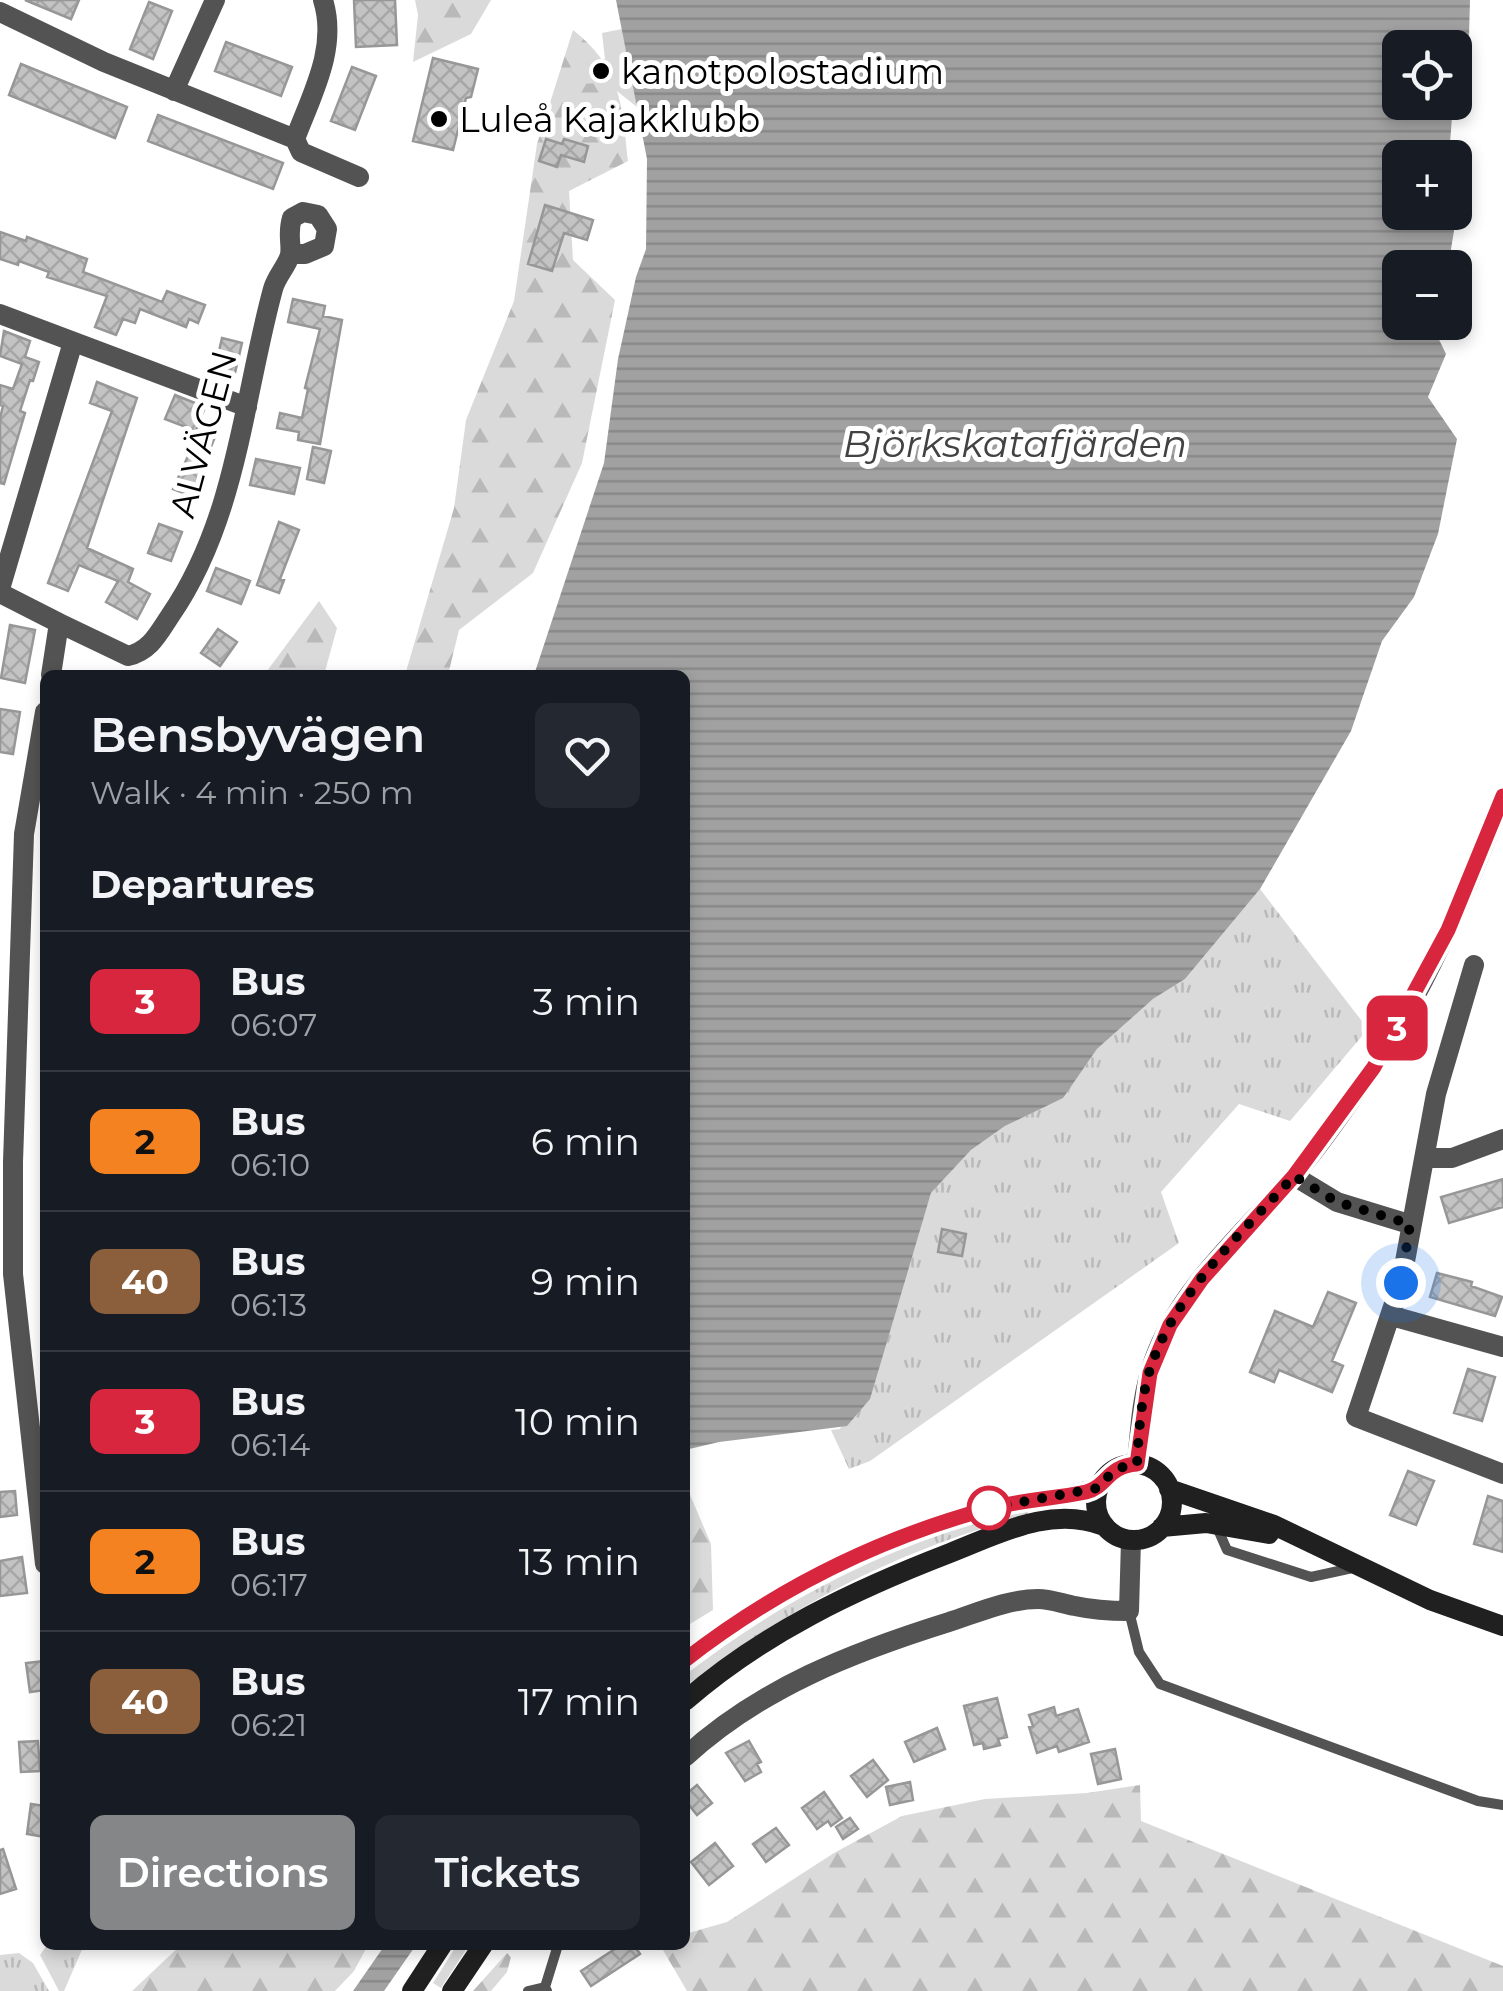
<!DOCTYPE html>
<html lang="en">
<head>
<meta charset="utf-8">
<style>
	:root { --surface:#171b24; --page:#242831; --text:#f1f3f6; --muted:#9ea1a6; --line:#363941; --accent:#858687 }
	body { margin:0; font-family:Montserrat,sans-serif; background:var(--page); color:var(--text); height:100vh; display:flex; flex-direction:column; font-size:38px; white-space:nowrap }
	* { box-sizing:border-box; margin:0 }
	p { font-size:32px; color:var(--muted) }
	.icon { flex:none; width:55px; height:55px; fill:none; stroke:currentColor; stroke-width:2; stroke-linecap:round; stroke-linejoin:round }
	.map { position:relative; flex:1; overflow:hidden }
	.sheet { position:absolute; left:40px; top:670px; width:650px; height:1280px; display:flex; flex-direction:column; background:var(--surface); border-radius:15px; box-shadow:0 5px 15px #0003 }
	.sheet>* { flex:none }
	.badge { padding:0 20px; border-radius:15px; font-size:35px; line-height:65px }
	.tools { position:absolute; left:1382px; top:30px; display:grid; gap:20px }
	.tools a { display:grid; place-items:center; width:90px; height:90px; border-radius:15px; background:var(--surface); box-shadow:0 5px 15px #0003; font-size:50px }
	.you { position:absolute; width:50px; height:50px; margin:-25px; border:8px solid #fff; border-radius:50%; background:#1a73e8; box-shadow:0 0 0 15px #1a73e833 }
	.map>.badge { position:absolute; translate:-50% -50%; box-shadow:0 0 0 5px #fff }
	h2 { padding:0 50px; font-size:38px; line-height:90px }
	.round { display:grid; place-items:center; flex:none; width:105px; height:105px; border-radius:15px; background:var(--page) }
	.overview { display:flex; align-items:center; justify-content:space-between; height:170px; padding:0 50px }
	h1 { font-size:48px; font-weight:600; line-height:75px }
	.button { display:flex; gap:20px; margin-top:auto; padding:20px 50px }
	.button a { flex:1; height:115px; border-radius:15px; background:var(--accent); color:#fff; font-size:40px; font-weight:600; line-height:115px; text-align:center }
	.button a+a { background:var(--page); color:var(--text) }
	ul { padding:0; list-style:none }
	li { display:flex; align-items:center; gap:30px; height:140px; padding:0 50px; border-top:2px solid var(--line) }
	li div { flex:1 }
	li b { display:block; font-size:38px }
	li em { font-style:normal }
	li .badge { min-width:110px; font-weight:700; text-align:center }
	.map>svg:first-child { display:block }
	.grass { fill:url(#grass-tufts) }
	.forest { fill:url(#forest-firs) }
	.pitch { fill:#dadada }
	.water { fill:url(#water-rules) }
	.building { fill:url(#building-cross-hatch); stroke:#979797; stroke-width:2.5 }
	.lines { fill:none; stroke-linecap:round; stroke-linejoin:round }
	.service { stroke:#535353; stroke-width:10 }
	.minor { stroke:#535353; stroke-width:20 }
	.secondary { stroke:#202020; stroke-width:20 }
	.line-casing { stroke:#fff; stroke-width:22 }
	.line { stroke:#d7263d; stroke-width:15 }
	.walk { stroke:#000; stroke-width:10; stroke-dasharray:0 18 }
	.poi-dot { fill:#000; stroke:#fff; stroke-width:4 }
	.stop-dot { fill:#fff; stroke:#d7263d; stroke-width:5 }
	.labels { text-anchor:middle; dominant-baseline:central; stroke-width:10; stroke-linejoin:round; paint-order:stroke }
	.poi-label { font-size:35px; fill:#000; stroke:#fff; text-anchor:start }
	.street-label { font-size:35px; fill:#000; stroke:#fff }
	.water-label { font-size:38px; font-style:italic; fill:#424242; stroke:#fff }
</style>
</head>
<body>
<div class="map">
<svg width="1503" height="1991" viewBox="0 0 1503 1991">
	<defs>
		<pattern id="grass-tufts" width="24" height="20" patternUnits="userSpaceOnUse" patternTransform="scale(2.5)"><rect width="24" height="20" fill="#dadada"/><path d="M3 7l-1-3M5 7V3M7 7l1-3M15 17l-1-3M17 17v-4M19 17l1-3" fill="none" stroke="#b9b9b9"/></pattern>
		<pattern id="forest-firs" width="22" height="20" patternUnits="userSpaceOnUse" patternTransform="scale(2.5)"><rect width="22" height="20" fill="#dadada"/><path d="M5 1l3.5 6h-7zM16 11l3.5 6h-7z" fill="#b9b9b9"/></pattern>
		<pattern id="water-rules" width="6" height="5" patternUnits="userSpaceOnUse" patternTransform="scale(2.5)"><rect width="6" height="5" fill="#a1a1a1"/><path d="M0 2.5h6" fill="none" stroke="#898989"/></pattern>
		<pattern id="building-cross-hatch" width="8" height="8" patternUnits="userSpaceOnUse" patternTransform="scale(2.5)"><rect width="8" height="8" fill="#c3c3c3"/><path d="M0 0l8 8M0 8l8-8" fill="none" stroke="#a6a6a6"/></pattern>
	</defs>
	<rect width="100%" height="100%" fill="#fff"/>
	<path class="grass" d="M1260,889L1368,1029L1290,1121L1239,1104L1161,1192L1179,1243L870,1461L849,1469L831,1430L840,1429L896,1306L931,1193L971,1150L1005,1126L1063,1097L1097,1049L1153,999L1185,979Z
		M1028,1509V1515C895,1551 794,1604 685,1687V1675C788,1595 901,1539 1028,1509Z
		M47,1945H84L64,1991H59L40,1955Z
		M457,1945H469L441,1988L433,1983Z
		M19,1953L33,1963L49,1991H0V1955Z"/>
	<path class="forest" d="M415,0H491L471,34L413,62L418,15Z
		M573,30C621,68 622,104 628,161L569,191L573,260L615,300L582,463L533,573L459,630L448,675H405L454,508L466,420L514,301L537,144Z
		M319,601L337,628L324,675H264Z
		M685,1483L711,1544L713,1610L685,1627Z
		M1140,1785L1141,1821L1503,1966V1991H687L660,1945H685V1934L727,1922L834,1853L902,1816L985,1799L1087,1793Z
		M181,1945H368L354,1971L335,1991H132Z
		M507,1953L511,1957L507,1972L491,1991H473Z"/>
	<path class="pitch" d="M622,29L637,107L607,83L573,84L570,60L605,59L602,33Z"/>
	<path class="water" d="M616,0H1470L1469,36L1455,93V48H1400V102L1453,103L1449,157L1400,158V212H1455V201L1457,213L1448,267L1400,268V322L1431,323L1446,354L1428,397L1457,439L1438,534L1414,597L1382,641L1351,731L1260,889L1185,979L1153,999L1097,1049L1063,1098L1005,1126L971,1150L931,1193L870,1399L847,1426L719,1442L685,1450V675H534L604,463L618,359L636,277L646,249L647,159Z
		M385,1945H416L384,1991H353Z"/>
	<path class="building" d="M25,0H79L71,19Z
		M354,0H395L397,45L356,47Z
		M149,2L172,11L153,59L130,49Z
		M226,42L292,67L281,96L215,71Z
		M433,58L478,69L471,97L466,98L453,150L413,141Z
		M21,64L127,107L115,138L9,95Z
		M352,67L376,76L355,130L331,121Z
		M158,115L283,163L273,189L148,141Z
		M546,139L562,144L564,139L588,146L584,162L561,155L557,167L539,161Z
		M545,205L593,220L587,240L564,233L552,271L528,264Z
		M0,232L26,241L27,237L87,259L83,272L162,302L167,291L205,305L198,323L189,319L186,327L140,309L135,323L123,319L116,335L95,327L107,296L47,277L49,272L19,261L18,265L0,259Z
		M293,299L325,306L323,316L342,320L320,444L298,440L299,432L277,428L280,413L302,418L308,389L305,388L320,329L288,322Z
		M4,331L30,341L25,357L39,362L33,381L30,380L20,411L25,413L4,484L0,483V418L3,406L0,405V385L13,389L22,364L0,356Z
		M222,338L242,343L234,377L214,373Z
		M97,382L137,398L87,548L133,569L128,582L150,594L137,619L106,602L118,581L79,565L68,591L48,583L112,411L90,403Z
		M175,395L205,407L196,431L165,419Z
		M204,421L219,427L191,496L173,489Z
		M313,447L331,451L324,483L307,479Z
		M256,459L300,468L294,494L250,485Z
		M279,522L299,530L280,579L284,580L279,593L257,585Z
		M159,524L182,532L171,561L148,553Z
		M216,568L250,581L241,604L207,591Z
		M10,625L35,630L25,683L1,678Z
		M218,629L237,642L220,666L201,653Z
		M0,709L20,712L13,754L0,752Z
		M1503,1179V1207L1449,1223L1441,1197Z
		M942,1229L966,1234L962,1256L938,1252Z
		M1437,1273L1472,1282L1471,1286L1502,1297L1495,1316L1430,1297Z
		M1328,1292L1356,1303L1332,1361L1343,1366L1332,1392L1279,1370L1274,1382L1250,1372L1275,1311L1313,1327Z
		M1468,1369L1495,1377L1482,1421L1454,1413Z
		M1408,1471L1434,1481L1416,1525L1390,1515Z
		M15,1491L17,1515L0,1517V1492Z
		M1488,1496L1503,1501V1552L1474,1544Z
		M22,1557L27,1593L0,1596V1561Z
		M45,1661V1690L30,1692L26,1663Z
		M997,1698L1007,1737L998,1739L1000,1745L984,1749L983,1743L974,1745L964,1706Z
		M1054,1707L1056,1716L1078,1709L1089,1742L1059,1752L1057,1746L1037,1753L1029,1727L1033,1726L1029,1715Z
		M937,1728L945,1749L914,1762L905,1742Z
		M38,1741L40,1771L21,1772L19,1742Z
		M749,1741L761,1762L757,1764L761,1772L745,1781L726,1753Z
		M1115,1749L1121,1779L1098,1784L1091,1754Z
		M873,1760L888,1780L867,1797L851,1776Z
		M910,1782L913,1800L890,1805L886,1787Z
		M697,1785L712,1803L697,1815L685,1800V1795Z
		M824,1792L842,1818L831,1826L828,1821L817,1829L802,1808Z
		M31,1804L45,1806V1837L27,1834Z
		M850,1818L858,1829L843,1839L836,1827Z
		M776,1828L789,1845L766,1862L753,1844Z
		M715,1843L733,1866L709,1885L691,1862Z
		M3,1849L16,1889L0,1894V1850Z
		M621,1945H634L640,1954L591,1986L581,1971Z"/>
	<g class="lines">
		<path class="service" d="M1216,1525L1227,1550L1311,1577L1357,1567
			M1129,1611L1139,1652L1160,1684L1478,1801L1503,1805
			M528,1991L545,1987
			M547,1991L545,1987L558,1945"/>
		<path class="minor" d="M0,12L104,62L295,139L301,152L359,177
			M174,91L215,0
			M295,139C312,94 338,48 323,0
			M0,314L247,407
			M0,589L73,342
			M0,593L59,623
			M51,675L59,623L128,656C150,651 158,634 170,616C237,519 243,399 273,289C276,277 287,266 290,255C292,244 287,234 292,218L303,212L318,215L327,229L324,246L305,254H290
			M45,712L24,834L13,1162V1274L45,1564
			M1474,965L1436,1094L1401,1283L1356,1417L1503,1474
			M1424,1158H1452L1503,1139
			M1294,1176L1337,1202L1409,1224
			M1392,1316L1503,1347
			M1137,1464C1140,1429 1142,1393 1154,1360C1179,1289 1242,1235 1291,1179C1316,1151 1338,1119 1359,1088C1422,999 1464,897 1503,796
			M685,1757C760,1688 853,1652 949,1622C977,1613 1008,1599 1038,1599C1051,1599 1063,1604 1075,1606C1093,1610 1111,1611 1129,1611L1131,1540"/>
		<path class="secondary" d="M1096 1502a38 38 0 1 1 76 0a38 38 0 1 1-76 0Z
			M1169,1489L1274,1525L1430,1600L1503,1626
			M1162,1527L1206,1523L1269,1534
			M685,1660C775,1590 875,1541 985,1509C1022,1499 1061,1499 1098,1488
			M685,1701C763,1633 854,1590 950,1553C999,1534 1051,1505 1104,1526
			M412,1991L442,1945
			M452,1991L483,1945"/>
	</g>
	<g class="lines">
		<g class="line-casing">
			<path id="line" d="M685,1660C775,1590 877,1539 987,1509C1019,1500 1053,1499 1086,1492C1107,1487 1107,1466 1137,1464L1150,1373L1170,1325L1202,1279L1294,1176L1374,1067L1448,930L1503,796"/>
		</g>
		<use href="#line" class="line"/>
		<path class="walk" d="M989,1508L1098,1488L1115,1469L1137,1464C1139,1429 1141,1392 1154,1358C1181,1287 1244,1231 1294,1176L1337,1202L1410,1224L1401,1283"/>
	</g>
	<g class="poi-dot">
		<circle cx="601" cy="71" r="10"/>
		<circle cx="439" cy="119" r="10"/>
	</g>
	<circle class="stop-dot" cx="989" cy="1508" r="20"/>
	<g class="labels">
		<g class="poi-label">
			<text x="621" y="71">kanotpolostadium</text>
			<text x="459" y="119">Luleå Kajakklubb</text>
		</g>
		<g class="street-label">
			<text transform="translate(203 434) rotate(-75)">ALVÄGEN</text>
		</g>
		<g class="water-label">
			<text x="1015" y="443">Björkskatafjärden</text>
		</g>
	</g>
</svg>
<div class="tools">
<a><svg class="icon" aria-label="locate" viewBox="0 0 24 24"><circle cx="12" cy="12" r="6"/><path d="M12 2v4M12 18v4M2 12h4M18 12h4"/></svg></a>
<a>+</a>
<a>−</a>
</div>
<div class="you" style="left:1401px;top:1283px"></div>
<b class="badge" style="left:1397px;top:1028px;background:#d7263d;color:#fff">3</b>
<section class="sheet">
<div class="overview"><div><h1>Bensbyvägen</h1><p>Walk · 4 min · 250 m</p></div><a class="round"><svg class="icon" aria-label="heart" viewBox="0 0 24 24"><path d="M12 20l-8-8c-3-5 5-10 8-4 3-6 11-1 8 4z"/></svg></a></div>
<h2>Departures</h2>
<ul>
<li><span class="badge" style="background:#d7263d;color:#fff">3</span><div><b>Bus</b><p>06:07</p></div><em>3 min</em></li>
<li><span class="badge" style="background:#f58220;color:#111">2</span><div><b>Bus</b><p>06:10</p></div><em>6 min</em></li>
<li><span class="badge" style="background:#8b5e3c;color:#fff">40</span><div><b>Bus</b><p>06:13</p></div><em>9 min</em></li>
<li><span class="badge" style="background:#d7263d;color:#fff">3</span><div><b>Bus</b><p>06:14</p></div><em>10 min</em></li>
<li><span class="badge" style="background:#f58220;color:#111">2</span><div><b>Bus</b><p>06:17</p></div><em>13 min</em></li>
<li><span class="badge" style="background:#8b5e3c;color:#fff">40</span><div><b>Bus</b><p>06:21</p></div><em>17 min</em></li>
</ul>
<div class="button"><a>Directions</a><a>Tickets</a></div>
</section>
</div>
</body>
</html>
